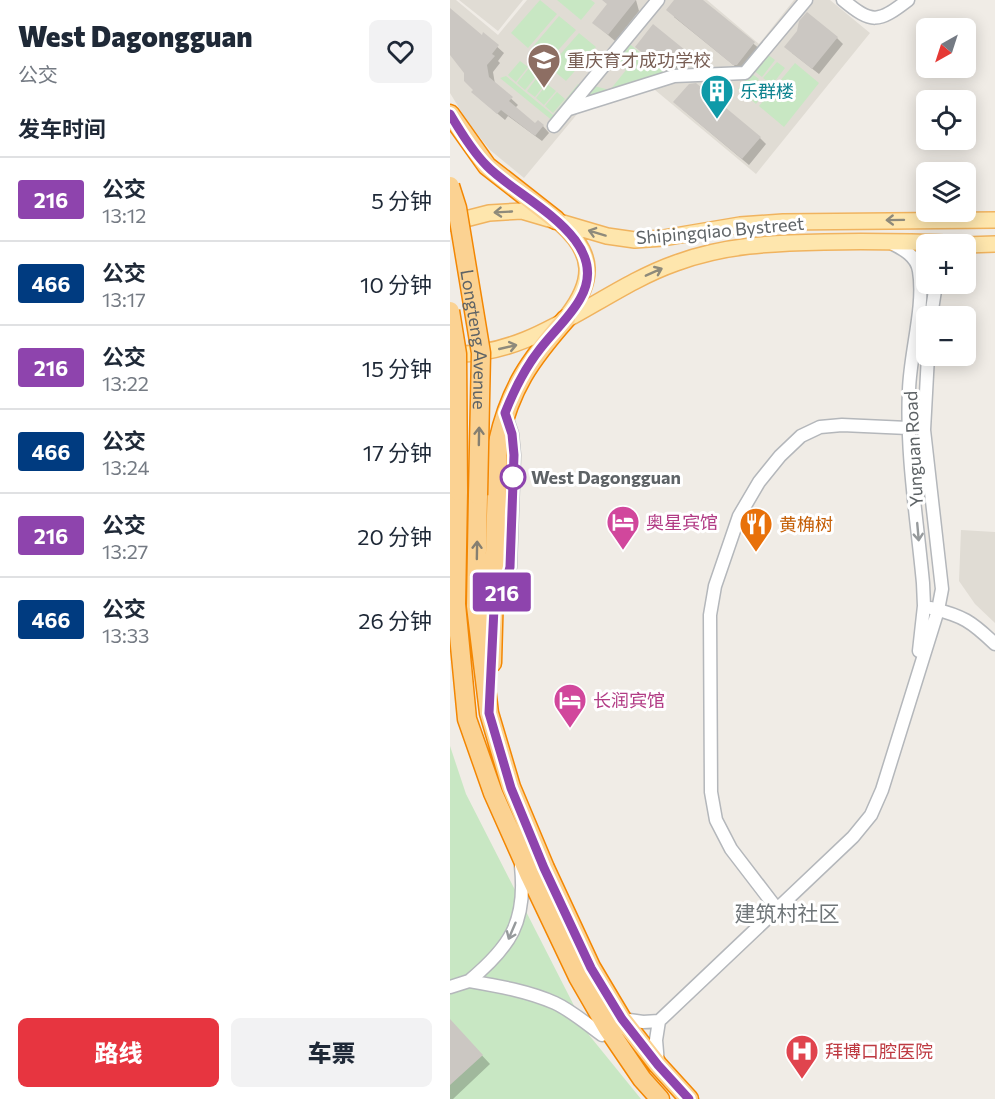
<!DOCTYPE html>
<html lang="zh">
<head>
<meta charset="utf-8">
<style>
	:root { --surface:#fff; --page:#f2f2f3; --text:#1f2937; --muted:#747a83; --line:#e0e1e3; --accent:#e73540 }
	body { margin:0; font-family:Commissioner,"Noto Sans SC",sans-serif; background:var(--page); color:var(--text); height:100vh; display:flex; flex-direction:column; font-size:22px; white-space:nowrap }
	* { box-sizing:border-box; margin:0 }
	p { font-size:20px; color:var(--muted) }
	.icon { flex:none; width:33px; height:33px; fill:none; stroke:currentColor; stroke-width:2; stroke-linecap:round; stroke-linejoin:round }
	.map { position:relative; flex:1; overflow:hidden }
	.sheet { display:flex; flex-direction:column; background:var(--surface); width:450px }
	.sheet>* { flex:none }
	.badge { padding:0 12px; border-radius:4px; font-size:21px; line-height:39px }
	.needle { width:39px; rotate:219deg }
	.controls { position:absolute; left:466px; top:18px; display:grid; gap:12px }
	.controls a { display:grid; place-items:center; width:60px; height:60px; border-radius:9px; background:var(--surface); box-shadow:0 3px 15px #0003; font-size:30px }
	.map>.badge { position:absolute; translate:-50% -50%; box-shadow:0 0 0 3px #fff }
	h2 { padding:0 18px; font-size:22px; line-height:54px }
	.round { display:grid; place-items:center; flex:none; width:63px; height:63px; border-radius:9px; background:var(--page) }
	.head { display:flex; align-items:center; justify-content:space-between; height:102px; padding:0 18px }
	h1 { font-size:28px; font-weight:800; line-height:45px }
	.primary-button { display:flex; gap:12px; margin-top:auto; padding:12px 18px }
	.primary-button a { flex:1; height:69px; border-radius:9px; background:var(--accent); color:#fff; font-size:24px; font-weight:800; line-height:69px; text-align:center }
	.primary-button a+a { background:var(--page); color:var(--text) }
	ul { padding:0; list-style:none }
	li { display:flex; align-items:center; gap:18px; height:84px; padding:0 18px; border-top:2px solid var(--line) }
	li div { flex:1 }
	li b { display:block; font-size:22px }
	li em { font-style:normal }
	li .badge { min-width:66px; font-weight:700; text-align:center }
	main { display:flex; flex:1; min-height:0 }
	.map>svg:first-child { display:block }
	.education { fill:#e0dcd4 }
	.green { fill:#c8e7c3 }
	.shadow { fill:#0003 }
	.building { fill:#cbc7c2 }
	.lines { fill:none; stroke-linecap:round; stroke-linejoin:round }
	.minor-casing { stroke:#b4b7bb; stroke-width:15 }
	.major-casing { stroke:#f0b35f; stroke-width:18 }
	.highway-casing { stroke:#f38703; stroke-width:21 }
	.minor { stroke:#fff; stroke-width:12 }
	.major { stroke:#fee6ad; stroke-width:15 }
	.highway { stroke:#fbd292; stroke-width:18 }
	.highway-bridge-casing { stroke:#f38703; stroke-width:21; stroke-linecap:butt }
	.highway-bridge { stroke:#fbd292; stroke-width:18 }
	.oneway { stroke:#8e8a7b }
	.oneway2 { stroke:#857f71 }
	.oneway3 { stroke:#969a9c }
	.line-casing { stroke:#fff; stroke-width:14 }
	.line { stroke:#8e44ad; stroke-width:9 }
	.stop-dot { fill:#fff; stroke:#8e44ad; stroke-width:3 }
	.labels { text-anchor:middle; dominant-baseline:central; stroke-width:6; stroke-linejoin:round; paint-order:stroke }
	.education-label { font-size:18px; fill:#785e54; stroke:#fff; text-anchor:start }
	.culture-label { font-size:18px; fill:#0d838f; stroke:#fff; text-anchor:start }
	.street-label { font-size:18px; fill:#5e6366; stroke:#fff }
	.stop-label { font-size:18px; font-weight:bold; fill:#5e6366; stroke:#fff; text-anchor:start }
	.hotel-label { font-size:18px; fill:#b23c85; stroke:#fff; text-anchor:start }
	.food-label { font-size:18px; fill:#c56008; stroke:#fff; text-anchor:start }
	.health-label { font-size:18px; fill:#be3a42; stroke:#fff; text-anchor:start }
	.quarter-label { font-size:21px; fill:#6f7578; stroke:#fff }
</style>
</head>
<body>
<main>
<section class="sheet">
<div class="head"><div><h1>West Dagongguan</h1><p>公交</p></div><a class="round"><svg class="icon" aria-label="heart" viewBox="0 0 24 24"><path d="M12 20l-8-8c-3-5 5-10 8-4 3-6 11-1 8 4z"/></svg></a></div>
<h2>发车时间</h2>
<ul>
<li><span class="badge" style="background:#8e44ad;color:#fff">216</span><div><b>公交</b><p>13:12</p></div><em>5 分钟</em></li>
<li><span class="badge" style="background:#003b80;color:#fff">466</span><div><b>公交</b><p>13:17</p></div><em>10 分钟</em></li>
<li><span class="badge" style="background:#8e44ad;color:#fff">216</span><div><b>公交</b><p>13:22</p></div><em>15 分钟</em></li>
<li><span class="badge" style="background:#003b80;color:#fff">466</span><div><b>公交</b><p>13:24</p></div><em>17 分钟</em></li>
<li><span class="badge" style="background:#8e44ad;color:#fff">216</span><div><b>公交</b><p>13:27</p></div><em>20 分钟</em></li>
<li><span class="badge" style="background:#003b80;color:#fff">466</span><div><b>公交</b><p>13:33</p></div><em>26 分钟</em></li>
</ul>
<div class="primary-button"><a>路线</a><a>车票</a></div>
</section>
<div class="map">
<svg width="545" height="1099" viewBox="0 0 545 1099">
	<rect width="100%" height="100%" fill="#f0ece6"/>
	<path class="education" d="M0,0H6L48,35L77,0H257L309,44L344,0H380L420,33L306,174L199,85L133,107L74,178L40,150L17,121L0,93Z
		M9,0H73L48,31Z
		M511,530L545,532V623L525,604L509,581Z"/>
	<path class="green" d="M90,0L107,14L78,48L61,33Z
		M107,0H141L145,3L131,20Z
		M109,16L126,30L96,64L80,50Z
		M129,33L146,47L116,81L99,67Z
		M176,41L216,74L125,104L140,85L160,90L176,70L163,58Z
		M317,54L325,60L312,77L303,70Z
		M70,61L78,67L66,82L58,75Z
		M327,62L335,68L322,85L313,78Z
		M345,63L369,83L334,127L309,106Z
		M79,68L87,75L75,90L67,83Z
		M301,73L309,79L296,96L288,89Z
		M56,76L103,115L128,84L132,87L104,122L50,78Z
		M88,76L96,83L85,97L77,91Z
		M311,80L319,87L306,104L298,97Z
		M97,84L106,91L94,105L86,98Z
		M107,92L115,99L103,113L95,106Z
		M0,746L16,794L139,1035L191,1099H0Z"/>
	<path class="shadow" d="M153,0H186L189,11L165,41L151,29L159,5Z
		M226,0H251L311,50L291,71L224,17Z
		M0,10L32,37L34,35L54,53L48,61L50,63L43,72L45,84L68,105L65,108L85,125L93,126L99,133L92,141L58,116L55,120L29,98L15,73L0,53Z
		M204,26L241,58L227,75L222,76L193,53Z
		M387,38L393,44L369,74L342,53Z
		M232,109L310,138L316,144L299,165Z
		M0,1021L40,1064L3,1099H0Z"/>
	<path class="building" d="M152,0H186L158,35L142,23L157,4Z
		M224,0H253L305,42L287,65H283L216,10Z
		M0,8L32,35L33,32L49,45L42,54L45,56L37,65L39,77L63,97L59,101L85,123L88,120L94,125L85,136L51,110L47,114L21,92L23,90L14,81V73L0,55Z
		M357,12L388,37L362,69L334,47L347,31L349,21Z
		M203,24L235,50L220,69L214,70L185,47Z
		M246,83L311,137L292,159L223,102L239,84Z
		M0,1019L33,1055L0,1085Z"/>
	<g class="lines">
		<g class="minor-casing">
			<path id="minor" d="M393,0C422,24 428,23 458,0
				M119,109L224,76L295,73L356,0
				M104,126L208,0
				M441,243C453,249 467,256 469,271C475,306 460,353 459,390C456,454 467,519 473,583L474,606L469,651
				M481,316L486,284
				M46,604L55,586L60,567L64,455L62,434L56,416
				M481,608C513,616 521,621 545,644
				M71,866C77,922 60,947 19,981C48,986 78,991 105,1003C122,1011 137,1024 152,1035
				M327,909L281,849L266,820L261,792L260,615L265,586L289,516L309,482L330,456L351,436L370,427L392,425L458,428
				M0,987L19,981
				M172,1019L193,1022L209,1021L206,1040L208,1064
				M209,1021L403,837L421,815L432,790L488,610L492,589L474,430L478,356"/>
		</g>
		<g class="major-casing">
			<path id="major" d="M0,223L39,213L72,211L157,236L185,240L213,238L290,225L333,222L545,220
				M111,224C145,254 144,281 118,315
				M516,245L545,244
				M0,354C85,358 149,290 226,263C274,245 323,243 374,242C421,241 468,242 516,244"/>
		</g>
		<g class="highway-casing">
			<path id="highway" d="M0,114L37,166L106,220
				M8,491L6,604L17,719L43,793L80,876L128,977L158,1029L192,1079L210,1099
				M28,495L26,606L39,713L61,787L95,868L141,967L172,1019L208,1065L239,1099
				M42,663L48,442C60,388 80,360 116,319"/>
		</g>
		<use href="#minor" class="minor"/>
		<use href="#major" class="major"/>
		<use href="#highway" class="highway"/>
		<g class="highway-bridge-casing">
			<g id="highway-bridge">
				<path id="s1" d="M0,186L7,208L31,353L28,495"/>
				<path d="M0,311L7,354L8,491"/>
			</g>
		</g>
		<use href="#highway-bridge" class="highway-bridge"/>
	</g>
	<defs><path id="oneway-shaft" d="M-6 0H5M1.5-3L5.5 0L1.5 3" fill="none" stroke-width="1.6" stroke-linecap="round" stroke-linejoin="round" transform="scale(1.5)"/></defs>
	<g class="oneway">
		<use href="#oneway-shaft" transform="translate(53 212) rotate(177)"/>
		<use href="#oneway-shaft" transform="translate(445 220) rotate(179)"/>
		<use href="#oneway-shaft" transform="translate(147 233) rotate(-163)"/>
		<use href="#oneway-shaft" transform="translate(204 272) rotate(-24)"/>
		<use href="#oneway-shaft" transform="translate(58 347) rotate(-13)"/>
	</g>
	<g class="oneway2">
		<use href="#oneway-shaft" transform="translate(29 436) rotate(-89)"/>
		<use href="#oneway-shaft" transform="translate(27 550) rotate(-89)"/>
	</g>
	<g class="oneway3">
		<use href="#oneway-shaft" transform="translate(468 532) rotate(85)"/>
		<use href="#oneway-shaft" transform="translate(62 931) rotate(113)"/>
	</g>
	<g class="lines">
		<g class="line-casing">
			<path id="line" d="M0,114C10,131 23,152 37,166C70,200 165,239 130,299C120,317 103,332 90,349C75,368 64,390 55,413L62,434L64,455L60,567L55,586L44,608L39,713L61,788L94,868L141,968L172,1019L208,1065L239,1099"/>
		</g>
		<use href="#line" class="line"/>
	</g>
	<defs>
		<g id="school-pin" transform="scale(1.725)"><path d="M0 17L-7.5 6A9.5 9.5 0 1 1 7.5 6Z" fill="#8d6e63" stroke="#fff"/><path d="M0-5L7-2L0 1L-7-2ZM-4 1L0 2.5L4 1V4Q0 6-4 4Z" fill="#fff"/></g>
		<g id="building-pin" transform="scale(1.725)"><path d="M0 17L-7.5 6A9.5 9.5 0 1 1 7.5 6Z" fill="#0f9aa8" stroke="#fff"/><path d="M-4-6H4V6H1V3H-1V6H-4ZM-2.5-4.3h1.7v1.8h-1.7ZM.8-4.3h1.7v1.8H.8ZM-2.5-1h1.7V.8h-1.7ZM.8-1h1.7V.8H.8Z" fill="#fff"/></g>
		<g id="hotel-pin" transform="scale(1.725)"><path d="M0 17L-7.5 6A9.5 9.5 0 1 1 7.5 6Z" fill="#d1479c" stroke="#fff"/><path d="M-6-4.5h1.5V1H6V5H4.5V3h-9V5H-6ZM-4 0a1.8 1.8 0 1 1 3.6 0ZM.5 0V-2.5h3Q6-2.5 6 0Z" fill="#fff"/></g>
		<g id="restaurant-pin" transform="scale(1.725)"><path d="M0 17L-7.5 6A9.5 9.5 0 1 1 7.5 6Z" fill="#e8710a" stroke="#fff"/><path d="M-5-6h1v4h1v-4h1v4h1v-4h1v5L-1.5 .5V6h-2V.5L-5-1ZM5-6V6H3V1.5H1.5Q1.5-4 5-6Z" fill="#fff"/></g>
		<g id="hospital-pin" transform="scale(1.725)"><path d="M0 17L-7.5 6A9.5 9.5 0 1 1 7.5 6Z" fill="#e0444e" stroke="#fff"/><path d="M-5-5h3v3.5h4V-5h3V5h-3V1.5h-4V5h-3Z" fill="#fff"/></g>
	</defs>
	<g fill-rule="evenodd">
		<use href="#school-pin" x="94" y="60"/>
		<use href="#building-pin" x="267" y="91"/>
		<use href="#hotel-pin" x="173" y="522"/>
		<use href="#restaurant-pin" x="306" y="524"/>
		<use href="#hotel-pin" x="120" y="700"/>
		<use href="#hospital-pin" x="352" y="1051"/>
	</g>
	<circle class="stop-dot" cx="63" cy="477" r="12"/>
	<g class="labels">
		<g class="education-label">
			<text x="117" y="60">重庆育才成功学校</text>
		</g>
		<g class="culture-label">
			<text x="290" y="91">乐群楼</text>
		</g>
		<g class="street-label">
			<text transform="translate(270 230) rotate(-5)">Shipingqiao Bystreet</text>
			<text stroke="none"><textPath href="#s1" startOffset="156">Longteng Avenue</textPath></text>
			<text transform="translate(463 449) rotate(-93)">Yunguan Road</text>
		</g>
		<g class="stop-label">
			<text x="81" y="477">West Dagongguan</text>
		</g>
		<g class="hotel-label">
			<text x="196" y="522">奥星宾馆</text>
			<text x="143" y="700">长润宾馆</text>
		</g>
		<g class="food-label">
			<text x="329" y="524">黄桷树</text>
		</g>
		<g class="health-label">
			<text x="375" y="1051">拜博口腔医院</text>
		</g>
		<g class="quarter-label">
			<text x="337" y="912">建筑村社区</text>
		</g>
	</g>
</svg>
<div class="controls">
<a><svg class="needle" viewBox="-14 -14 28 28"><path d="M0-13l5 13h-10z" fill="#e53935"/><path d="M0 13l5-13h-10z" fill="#747a83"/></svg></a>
<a><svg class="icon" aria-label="locate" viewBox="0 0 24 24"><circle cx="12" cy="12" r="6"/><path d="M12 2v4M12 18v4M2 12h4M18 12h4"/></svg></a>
<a><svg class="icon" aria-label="layers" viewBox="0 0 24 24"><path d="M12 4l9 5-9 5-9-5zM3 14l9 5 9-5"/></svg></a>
<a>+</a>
<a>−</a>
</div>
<b class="badge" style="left:52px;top:592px;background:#8e44ad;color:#fff">216</b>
</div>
</main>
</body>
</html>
